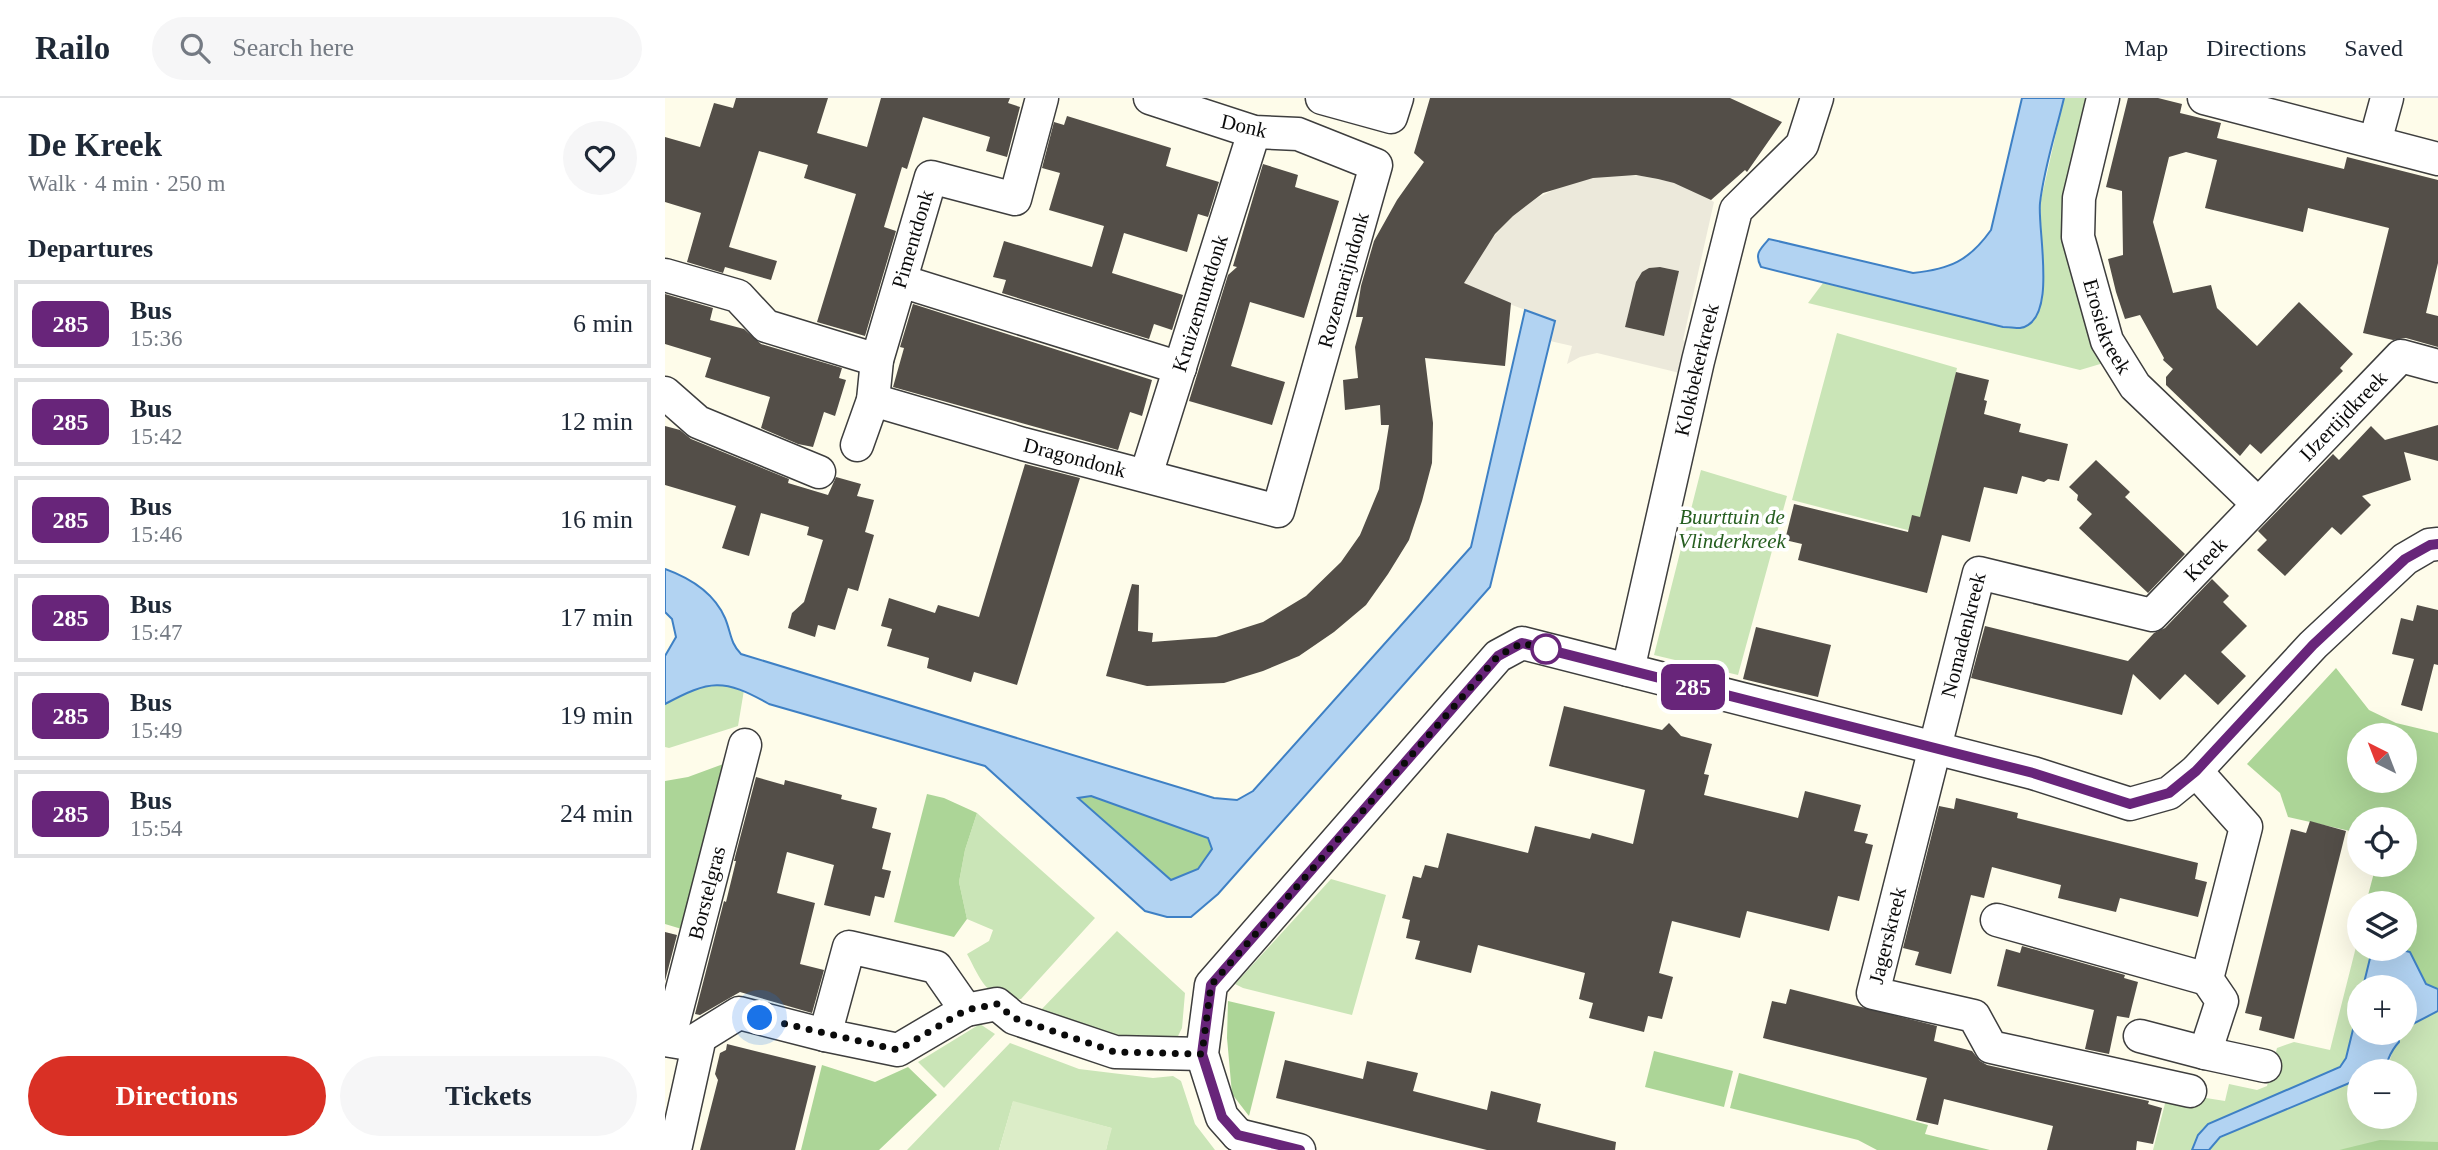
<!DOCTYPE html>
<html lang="en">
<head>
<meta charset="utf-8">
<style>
	:root { --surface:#fff; --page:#f6f6f7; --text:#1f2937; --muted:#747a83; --line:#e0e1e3; --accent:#d93025 }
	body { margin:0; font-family:Georgia,serif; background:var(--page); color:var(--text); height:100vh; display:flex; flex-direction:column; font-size:26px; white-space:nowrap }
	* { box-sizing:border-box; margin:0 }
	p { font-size:23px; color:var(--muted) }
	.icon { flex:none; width:38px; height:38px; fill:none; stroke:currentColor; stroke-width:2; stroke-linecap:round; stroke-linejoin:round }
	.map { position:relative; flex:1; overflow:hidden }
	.panel { display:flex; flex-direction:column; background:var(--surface); width:665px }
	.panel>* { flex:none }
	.badge { padding:0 14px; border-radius:10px; font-size:24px; line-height:46px }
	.needle { width:46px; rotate:318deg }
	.fabs { position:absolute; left:1682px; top:625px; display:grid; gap:14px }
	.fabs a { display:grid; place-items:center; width:70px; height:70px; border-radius:50%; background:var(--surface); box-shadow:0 7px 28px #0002; font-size:35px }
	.you { position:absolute; width:35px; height:35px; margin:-18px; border:5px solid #fff; border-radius:50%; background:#1a73e8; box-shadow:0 0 0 10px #1a73e833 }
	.map>.badge { position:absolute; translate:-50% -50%; box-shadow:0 0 0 4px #fff }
	h2 { padding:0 28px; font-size:26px; line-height:63px }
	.round { display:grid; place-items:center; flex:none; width:74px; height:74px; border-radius:37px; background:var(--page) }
	.overview { display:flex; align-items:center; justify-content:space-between; height:119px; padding:0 28px }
	h1 { font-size:33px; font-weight:700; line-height:52px }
	.cta { display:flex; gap:14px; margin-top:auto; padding:14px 28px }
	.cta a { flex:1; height:80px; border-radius:42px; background:var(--accent); color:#fff; font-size:28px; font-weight:700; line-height:80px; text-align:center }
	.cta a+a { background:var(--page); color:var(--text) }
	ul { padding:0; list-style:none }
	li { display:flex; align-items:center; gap:21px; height:88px; margin:0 14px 10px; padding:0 14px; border:4px solid var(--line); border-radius:0px }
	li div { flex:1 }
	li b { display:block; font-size:26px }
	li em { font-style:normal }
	li .badge { min-width:77px; font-weight:700; text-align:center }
	header { display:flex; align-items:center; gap:42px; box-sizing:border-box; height:98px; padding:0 35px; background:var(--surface); border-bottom:2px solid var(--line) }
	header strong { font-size:33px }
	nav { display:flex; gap:38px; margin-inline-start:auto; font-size:24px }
	.search { width:490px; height:63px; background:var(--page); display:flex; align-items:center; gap:18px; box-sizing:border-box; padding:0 24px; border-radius:38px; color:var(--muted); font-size:26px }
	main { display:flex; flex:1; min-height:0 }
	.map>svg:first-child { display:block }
	.green { fill:#cae5b7 }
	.forest { fill:#acd597; fill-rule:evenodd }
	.pitch { fill:#dcedc8 }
	.plaza { fill:#ece9db; fill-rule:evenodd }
	.water { fill:#b2d3f2; stroke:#3e80c5; stroke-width:2; fill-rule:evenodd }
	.building { fill:#534e48 }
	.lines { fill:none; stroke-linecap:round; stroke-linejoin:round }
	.minor-casing { stroke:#3e3e3e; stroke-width:35 }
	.minor { stroke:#fff; stroke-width:32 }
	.line-casing { stroke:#fff; stroke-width:16 }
	.line { stroke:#68257a; stroke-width:10 }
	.walk { stroke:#0b0b0b; stroke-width:7; stroke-dasharray:0 12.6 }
	.stop-dot { fill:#fff; stroke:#68257a; stroke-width:3.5 }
	.labels { text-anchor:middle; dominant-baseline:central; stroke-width:7; stroke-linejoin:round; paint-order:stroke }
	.street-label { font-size:21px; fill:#0b0b0b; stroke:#fff }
	.park-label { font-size:21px; font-style:italic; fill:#265e20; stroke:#fff }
</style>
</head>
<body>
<header>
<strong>Railo</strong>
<div class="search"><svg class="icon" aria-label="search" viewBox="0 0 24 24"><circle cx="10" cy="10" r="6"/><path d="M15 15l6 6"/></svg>Search here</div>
<nav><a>Map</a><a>Directions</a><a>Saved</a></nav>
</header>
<main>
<section class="panel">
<div class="overview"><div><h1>De Kreek</h1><p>Walk · 4 min · 250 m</p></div><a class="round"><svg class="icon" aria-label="heart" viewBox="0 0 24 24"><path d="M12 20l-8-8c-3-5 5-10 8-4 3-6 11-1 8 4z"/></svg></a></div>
<h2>Departures</h2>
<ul>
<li><span class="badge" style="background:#68257a;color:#fff">285</span><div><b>Bus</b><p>15:36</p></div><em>6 min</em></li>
<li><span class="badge" style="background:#68257a;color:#fff">285</span><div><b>Bus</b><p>15:42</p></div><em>12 min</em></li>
<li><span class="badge" style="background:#68257a;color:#fff">285</span><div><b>Bus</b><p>15:46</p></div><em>16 min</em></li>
<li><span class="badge" style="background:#68257a;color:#fff">285</span><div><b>Bus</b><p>15:47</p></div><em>17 min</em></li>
<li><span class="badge" style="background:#68257a;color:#fff">285</span><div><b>Bus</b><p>15:49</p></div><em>19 min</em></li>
<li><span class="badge" style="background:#68257a;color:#fff">285</span><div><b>Bus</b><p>15:54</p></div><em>24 min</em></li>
</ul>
<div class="cta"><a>Directions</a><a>Tickets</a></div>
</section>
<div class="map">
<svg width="1773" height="1052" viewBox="0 0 1773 1052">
	<rect width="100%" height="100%" fill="#fefcea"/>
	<path class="green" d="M1399,0H1426L1401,100L1442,264L1415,272L1143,205L1158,185L1338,229L1379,182L1375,106Z
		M1172,235L1292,270L1254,435L1127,402Z
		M1036,372L1122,398L1073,577L989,557Z
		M47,585L79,592L73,628L4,650L0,649V606L21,594Z
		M312,715L430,820L356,901C322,903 316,882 302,856L324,843L328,832L302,821L294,784L300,752Z
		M666,781L721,797L687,917L578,890L570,886Z
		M452,833L520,895L517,930L513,938L468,945L374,914Z
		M1692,845L1694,846V850L1707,852L1698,889H1694C1694,914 1689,948 1675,969L1544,1026L1537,1031L1527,1052H1488L1503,994L1560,1003L1564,986L1592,992L1602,988L1612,950L1629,944L1665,952Z
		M1773,913V1044L1674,1052H1544L1555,1039L1694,981V1018H1740V973H1712L1724,965L1733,935L1740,934V930Z
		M315,926L330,936L279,990L253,964Z
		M345,945L414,971L488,980L508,978L516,983L530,1026L550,1052H441L446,1030L348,1004L334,1052H242Z"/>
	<path class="forest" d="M1671,570L1704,612L1731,625L1773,635V891L1761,886L1745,855L1733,851L1740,850V805H1701L1711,767L1740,766V721H1694V735L1623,719L1615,695L1582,666ZM1694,637H1740V682H1694Z
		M61,665L20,832L0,826V683L23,679Z
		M262,696L279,700L312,715L300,752L294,784L302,821L289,839L229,824Z
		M426,698L543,740L548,751L533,771L506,782L412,700Z
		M563,903L610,914L584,1018L567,996L562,940Z
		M989,953L1068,973L1059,1009L980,989Z
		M157,967L210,984L243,969L272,997L214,1052H136Z
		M1074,975L1263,1027L1260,1036L1325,1052H1212L1193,1042L1065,1010Z
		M1715,1042L1773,1044V1052H1674Z"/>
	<path class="pitch" d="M348,1003L447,1030L441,1052H334Z"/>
	<path class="plaza" d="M952,77L977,78L1002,83L1020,88L1049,104L1018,242L1024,244L1019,276L932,255L915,259L902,266L907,248L885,243L890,223L794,187L822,146L851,114L872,100L895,89L926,80ZM995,169L1014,173L998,238L960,229L973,180L984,170Z"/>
	<path class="water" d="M1357,0H1399C1391,34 1379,70 1375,105C1372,131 1394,224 1355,230C1350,230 1343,229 1338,229L1096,169C1089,156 1095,151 1104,141L1248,175C1285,171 1304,163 1326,132Z
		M860,212L890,223L825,489L553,796L526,819H502L480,813L320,668L104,606C58,580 45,582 0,606V558L11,539L7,521L0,514V471C25,480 49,495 60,520C66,534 65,545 76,556L549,700L572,702L588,693L806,449ZM426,698L543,740L547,751L533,771L506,782L413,700Z
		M1711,851H1733L1745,854L1761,886L1773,891V913L1740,930V889H1698L1707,852Z
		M1694,907V934L1733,935L1734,944C1715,964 1732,973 1694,973V981L1555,1039L1544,1052H1527L1533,1037L1543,1026L1675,969L1681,960Z"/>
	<path class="building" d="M71,0H163L152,35L202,49L216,0H345L343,5L355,9L342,59L321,53L325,39L258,19L242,71L237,69L219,129L231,133L200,238L152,224L191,96L139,80L143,67L94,53L64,149L112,163L106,182L60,169L58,175L22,164L36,115L0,104V39L35,49L49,5L68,10Z
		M765,0H1065L1117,24L1082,74L1080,72L1046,102L1009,85L993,81L971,77L928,80L878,95L848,118L830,136L799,185L846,205L840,268L760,260L768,325L767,365L757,403L744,442L723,476L701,507L669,534L634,558L598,573L559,585L482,588L441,578L467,486L474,487L473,533L488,535L487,544L551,539L598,524L641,498L676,464L695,437L714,391L724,327H716L715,307L680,312L678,282L693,280L690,249L698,219H691L696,188L709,143L732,102L759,64L749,55Z
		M1463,0H1493L1517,6L1515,15L1556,25L1552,40L1679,71L1682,59L1773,82V165L1761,215L1773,218V249L1741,240L1728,242L1698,235L1724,130L1643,110L1638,134L1540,110L1552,62L1521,54L1504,59L1488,124L1508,195L1546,187L1552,210L1592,248L1634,204L1688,256L1675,270L1678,273L1596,356L1585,346L1575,358L1501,287V279L1508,271L1498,262L1499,260L1475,217L1460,221L1451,194L1443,161L1458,157L1457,93L1441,89Z
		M402,18L506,50L501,68L554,84L543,119L533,116L522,154L459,135L447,175L518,197L507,232L489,226L484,241L337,195L341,182L328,179L339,143L427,169L439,128L384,112L395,75L377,70L389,24L399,27Z
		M598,66L633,77L630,89L674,103L639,220L585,204L579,225L566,268L620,284L607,327L524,303L563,177L572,169L568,168Z
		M995,169L1014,173L999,238L960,229L971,184L977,174L984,170Z
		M0,196L48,210L45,222L79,231L96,246L177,270L174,280L181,282L170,318L159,314L148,349L133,346L96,330L105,299L40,279L46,260L0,246Z
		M248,206L487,282L477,318L465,314L453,352L228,289L239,250L235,249Z
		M1291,274L1324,282L1319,302L1322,303L1319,316L1356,326L1354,334L1403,346L1394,383L1383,381L1379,384L1357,378L1352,396L1319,389L1305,444L1277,437L1262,495L1133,462L1137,446L1120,442L1129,406L1243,434L1247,417L1255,419Z
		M1773,327V363L1739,354L1746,382L1697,398L1706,407L1676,437L1667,429L1620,478L1592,452L1602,442L1593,433L1668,356L1674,362L1706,328L1720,342Z
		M0,328L15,332L26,341L124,381L123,385L163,397L171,379L196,386L192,398L209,402L200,434L209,437L193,493L183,490L170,532L153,527L150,539L123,530L127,515L139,504L158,442L142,437L144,429L96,415L84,458L57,450L71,408L0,387Z
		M1431,362L1465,394L1460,399L1520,456L1483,495L1414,430L1427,416L1412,402L1413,397L1404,389Z
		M360,366L415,380L352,587L309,574L306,584L262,570L264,560L222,548L227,531L216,528L224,500L270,515L273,507L314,519Z
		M1547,481L1564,498L1558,504L1582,528L1556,554L1581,578L1553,607L1520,576L1495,602L1468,576L1457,617L1306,580L1320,528L1463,563L1489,535L1500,530Z
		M1752,507L1773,512V567L1769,566L1757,613L1736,607L1749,561L1727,556L1736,520L1748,523Z
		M1091,529L1166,547L1153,599L1078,581Z
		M899,608L997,632L1004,625L1016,638L1047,646L1039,676L1044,677L1039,697L1133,720L1140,693L1196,707L1189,733L1203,736L1200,745L1208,747L1194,803L1173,798L1164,833L1082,813L1075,840L1007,823L994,875L1008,879L997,921L983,918L979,934L924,920L928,905L914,901L920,875L813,847L806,875L750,861L755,843L741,840L745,822L737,820L748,778L756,780L760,767L773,770L782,735L863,755L870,728L925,741L927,735L968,746L980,692L884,668Z
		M91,679L119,687L120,682L177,697L176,701L212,710L207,730L226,735L217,771L226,773L219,800L210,798L205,818L159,807L169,767L122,754L112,795L150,805L135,866L159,872L147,915L75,894L35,917L30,916L59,803L61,804L71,763H69Z
		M1291,700L1353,715L1352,720L1533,765L1530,781L1542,784L1533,819L1455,800L1451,814L1393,800L1396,787L1327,769L1319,800L1306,797L1286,876L1250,867L1254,854L1238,850L1274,708L1289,711Z
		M1645,723L1681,733L1629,941L1594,932L1597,919L1580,915L1626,731L1641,735Z
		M0,834L12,837L0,883Z
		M1357,848L1460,877L1459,880L1473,884L1464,920L1452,918L1444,956L1420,951L1429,912L1332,888L1341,851L1355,855Z
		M1125,891L1272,928L1269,943L1307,953L1315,963L1322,967L1484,1003L1483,1006L1497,1010L1488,1046L1472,1043L1471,1052H1382L1388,1028L1279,1001L1273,1027L1251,1022L1262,980L1098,940L1107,903L1121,906Z
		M62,946L151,968L130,1052H35L53,982L50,976L55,955L61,952Z
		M620,962L698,981L702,963L753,975L748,993L822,1012L826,993L876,1006L872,1024L951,1044L950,1052H822L611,1000Z"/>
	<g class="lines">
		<g class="minor-casing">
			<g id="minor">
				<path d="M657,0L726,19L732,0"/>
				<path id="s1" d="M1438,0L1414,100L1413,139L1442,243L1470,288L1593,406"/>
				<path d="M1539,0L1773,61"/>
				<path d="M1710,44L1722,0"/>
				<path d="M0,177L73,198L101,228L212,262"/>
				<path d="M236,183L515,270"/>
				<path d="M0,295L33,324L154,374"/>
				<path id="s2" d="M208,302L358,346L613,413L711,67L633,36L589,34L485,0"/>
				<path id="s3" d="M192,347L208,302L212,262L266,79L350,101L377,0"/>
				<path id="s4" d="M481,377L589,34"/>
				<path id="s5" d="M963,572L1033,263L1071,112L1137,47L1152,0"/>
				<path d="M1332,822L1542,881"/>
				<path d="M184,849L271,869L301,912L233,952L160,937Z"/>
				<path d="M301,912L332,906L349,920L450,954L537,956"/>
				<path d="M1475,938L1540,955L1557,903L1542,881L1581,729L1531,673"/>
				<path d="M0,942L24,946L74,915L160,937"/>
				<path id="s6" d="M4,942L80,647"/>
				<path d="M1540,955L1600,968"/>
				<path id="s7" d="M1525,993L1326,949L1309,918L1208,895L1314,475L1487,517L1736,258L1773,268"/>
				<path d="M573,1037L557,1019L537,956L546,887L833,558L857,545L1368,675L1465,706L1504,695L1531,673L1648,547L1740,461L1764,447L1773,446"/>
				<path d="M573,1037L634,1052"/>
				<path d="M10,1052L33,948L24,946"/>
			</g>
		</g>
		<use href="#minor" class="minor"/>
	</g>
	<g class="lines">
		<g class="line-casing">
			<path id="line" d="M635,1052L573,1037L557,1019L537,956L546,887L833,558L857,545L1368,675L1465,706L1504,695L1531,673L1648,547L1740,461L1765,447L1773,446"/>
		</g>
		<use href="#line" class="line"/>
		<path class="walk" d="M95,920L233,952L301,912L332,906L349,920L450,954L537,956L546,887L833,558L857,545L881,551"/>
	</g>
	<circle class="stop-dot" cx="881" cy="551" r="14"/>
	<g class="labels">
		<g class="street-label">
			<text transform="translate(579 28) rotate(13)">Donk</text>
			<text stroke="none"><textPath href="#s3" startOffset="214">Pimentdonk</textPath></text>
			<text stroke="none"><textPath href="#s2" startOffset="660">Rozemarijndonk</textPath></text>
			<text stroke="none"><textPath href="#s4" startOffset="180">Kruizemuntdonk</textPath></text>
			<text stroke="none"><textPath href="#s1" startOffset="236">Erosiekreek</textPath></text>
			<text stroke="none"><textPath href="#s5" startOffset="308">Klokbekerkreek</textPath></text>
			<text stroke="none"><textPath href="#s7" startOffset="1230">IJzertijdkreek</textPath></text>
			<text stroke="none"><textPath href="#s2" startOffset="210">Dragondonk</textPath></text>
			<text stroke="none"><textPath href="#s7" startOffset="1031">Kreek</textPath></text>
			<text stroke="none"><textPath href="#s7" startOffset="712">Nomadenkreek</textPath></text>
			<text stroke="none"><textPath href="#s6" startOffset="152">Borstelgras</textPath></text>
			<text stroke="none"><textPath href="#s7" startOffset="402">Jagerskreek</textPath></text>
		</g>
		<g class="park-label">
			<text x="1067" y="419">Buurttuin de<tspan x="1067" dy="24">Vlinderkreek</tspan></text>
		</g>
	</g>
</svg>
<div class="fabs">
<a><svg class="needle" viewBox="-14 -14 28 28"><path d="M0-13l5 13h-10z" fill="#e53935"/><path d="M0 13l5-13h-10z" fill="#747a83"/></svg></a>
<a><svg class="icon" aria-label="locate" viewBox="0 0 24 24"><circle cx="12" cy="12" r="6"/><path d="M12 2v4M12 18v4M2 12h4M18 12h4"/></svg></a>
<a><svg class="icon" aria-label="layers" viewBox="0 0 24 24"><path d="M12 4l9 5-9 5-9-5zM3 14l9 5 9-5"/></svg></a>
<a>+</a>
<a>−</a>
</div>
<div class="you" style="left:95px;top:920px"></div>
<b class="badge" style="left:1028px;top:589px;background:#68257a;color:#fff">285</b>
</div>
</main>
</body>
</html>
